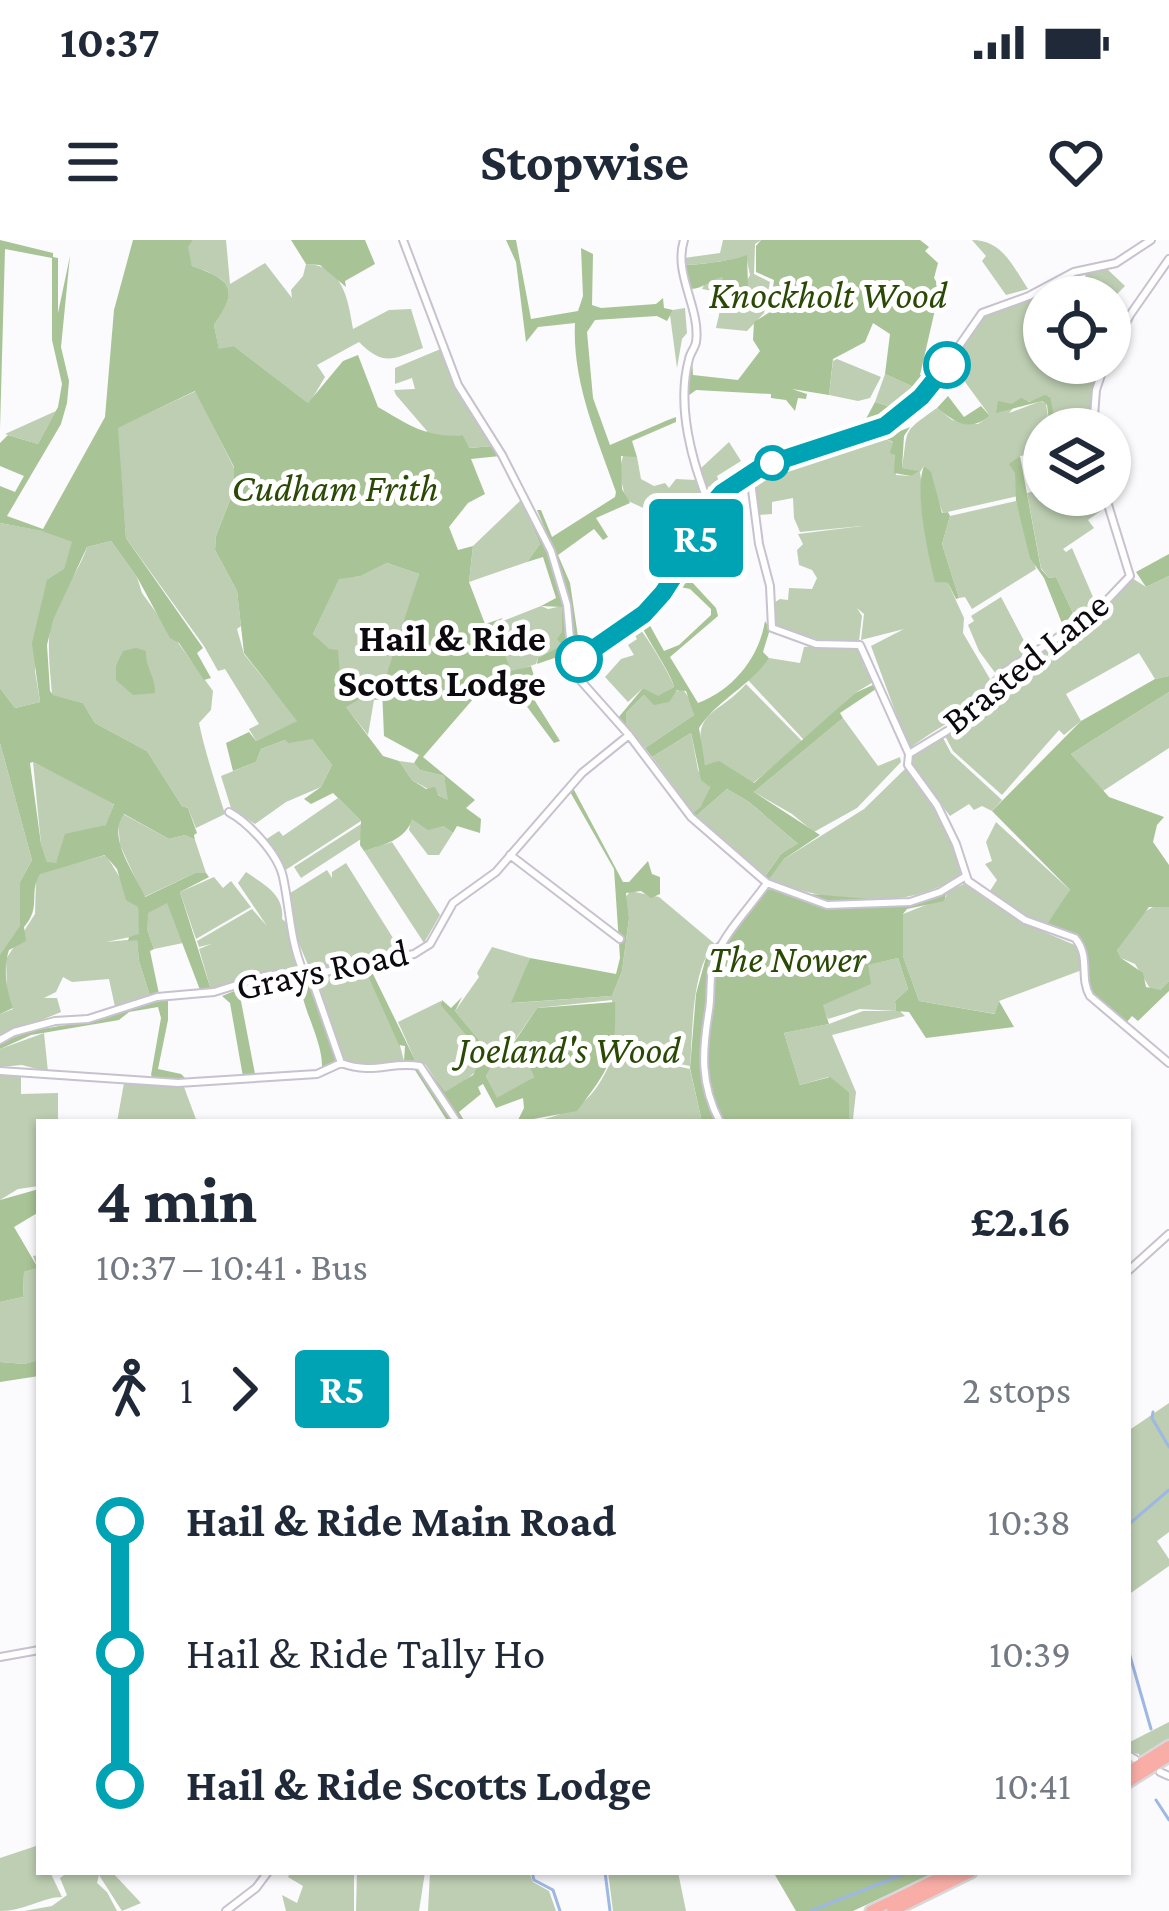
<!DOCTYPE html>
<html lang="en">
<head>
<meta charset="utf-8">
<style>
	:root { --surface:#fff; --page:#f2f2f3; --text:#1f2937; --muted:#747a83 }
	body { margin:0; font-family:"Crimson Pro",serif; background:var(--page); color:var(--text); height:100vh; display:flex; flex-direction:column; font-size:45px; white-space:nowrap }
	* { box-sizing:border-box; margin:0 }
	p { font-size:39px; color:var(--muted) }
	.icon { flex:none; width:66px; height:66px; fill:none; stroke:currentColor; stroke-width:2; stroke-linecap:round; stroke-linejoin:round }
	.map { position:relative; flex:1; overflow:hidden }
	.details { position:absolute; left:36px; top:879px; width:1095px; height:756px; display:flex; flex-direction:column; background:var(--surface); border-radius:0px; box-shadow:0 3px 9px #0004 }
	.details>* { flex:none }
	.badge { padding:0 24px; border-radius:9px; font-size:42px; line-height:78px }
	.controls { position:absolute; left:1023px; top:36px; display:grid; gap:24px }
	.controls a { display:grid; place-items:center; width:108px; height:108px; border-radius:50%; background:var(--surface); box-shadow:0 3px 9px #0004; font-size:60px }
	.map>.badge { position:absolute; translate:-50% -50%; box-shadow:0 0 0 6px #fff }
	.legs { display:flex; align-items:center; gap:18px; height:132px; padding:0 60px; font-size:39px }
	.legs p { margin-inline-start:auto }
	.overview { display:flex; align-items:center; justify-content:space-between; height:204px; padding:0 60px }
	h1 { font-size:66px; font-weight:700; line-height:90px }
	ul { padding:0 60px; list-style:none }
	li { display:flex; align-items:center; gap:42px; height:132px; font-size:45px }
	li i { display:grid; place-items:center; width:18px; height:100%; margin:0 15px; background:currentColor }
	li i::after { content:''; width:30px; height:30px; margin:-15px; border:9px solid; border-radius:50%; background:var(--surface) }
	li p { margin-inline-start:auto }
	li:first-child i { background:linear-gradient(#0000 50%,currentColor 0) }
	li:last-child i { background:linear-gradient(currentColor 50%,#0000 0) }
	.status { display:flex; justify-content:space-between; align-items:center; height:84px; padding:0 60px; background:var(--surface); direction:ltr }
	.status svg { height:33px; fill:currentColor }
	header { display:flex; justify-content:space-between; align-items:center; height:156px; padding:0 60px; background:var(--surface); font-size:54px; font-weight:700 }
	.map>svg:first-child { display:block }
	.green { fill:#bdceb2 }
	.forest { fill:#a8c395; fill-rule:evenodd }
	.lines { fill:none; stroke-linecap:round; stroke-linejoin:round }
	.stream { stroke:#9db8e3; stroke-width:3 }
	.minor-casing { stroke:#c8c1d0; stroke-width:10 }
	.highway-casing { stroke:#d8d8d9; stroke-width:15 }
	.minor { stroke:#fff; stroke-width:6 }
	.highway { stroke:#f8aea7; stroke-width:10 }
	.line-1-casing { stroke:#fff; stroke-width:27 }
	.line-1 { stroke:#00a3b4; stroke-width:18 }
	.stop-1-dot { fill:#fff; stroke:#00a3b4; stroke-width:6 }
	.labels { text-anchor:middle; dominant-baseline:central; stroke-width:10; stroke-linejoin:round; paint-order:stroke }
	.park-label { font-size:39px; font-style:italic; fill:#2a4905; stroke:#fff }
	.stop-label { font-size:39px; font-weight:bold; fill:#0d0a0f; stroke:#fff; text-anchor:end }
	.street-label { font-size:39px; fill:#0d0a0f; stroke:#fff }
</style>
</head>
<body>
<div class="status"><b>10:37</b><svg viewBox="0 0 49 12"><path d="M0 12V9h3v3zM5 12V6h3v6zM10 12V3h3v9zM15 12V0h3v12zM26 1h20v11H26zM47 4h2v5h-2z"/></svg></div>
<header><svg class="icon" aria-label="menu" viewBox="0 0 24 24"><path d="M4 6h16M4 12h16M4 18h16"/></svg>Stopwise<svg class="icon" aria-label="heart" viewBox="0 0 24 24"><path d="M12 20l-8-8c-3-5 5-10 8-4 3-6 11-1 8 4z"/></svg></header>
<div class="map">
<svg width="1169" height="1671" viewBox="0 0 1169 1671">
	<rect width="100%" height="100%" fill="#fbfafd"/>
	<path class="green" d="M193,0H226L230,44L265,23L292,58L291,50L303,36L306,24C343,25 348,59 353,89L389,70L411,69L423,108C393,119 384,127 359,102L317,125L325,137L309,164L234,106L219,110L214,85C237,51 235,40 192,26L187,7Z
		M723,0H761L755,4L754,34L770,42L764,73L747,91L716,88L724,53L702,49L705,43L722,36L725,45L743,48L750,35L746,16C738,20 695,25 684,25V18L720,13Z
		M972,0C1002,0 1012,25 1028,49L1006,55L982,21L986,16Z
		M1106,28L1125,46L1110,61V57L1084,56L1080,41L1086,39L1085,33Z
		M1069,37L1080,57H1044V123H1102L1093,148L1090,179H1085L1083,189H1057L1049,156L1028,162L1021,159L1009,173L1041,161L1046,164L1050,189H1044V213L1020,216L1016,221L1018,256L943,273L924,226L920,232L935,341L948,343L964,378L963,393L990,439C961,482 945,481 909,509L871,406L904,389L861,400L864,374L857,368L862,376L859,401L820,400L775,388L772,364L780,359L788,360L789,348L812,349L817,338L812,330L799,325L797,310L803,304L798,294L862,286L800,292L794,278L793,258L772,262V274L759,275L754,237L761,230L858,198L867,202L882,197L894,203L896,235L911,236L917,231L902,228C909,188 900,194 937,168L952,180L978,184L990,176L954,127L963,103L986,74L1027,61Z
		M685,68L687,93L682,99L677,128L670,75L673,70Z
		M443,108L457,148L494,206L468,208L463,195L440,198L425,194L427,191L396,155L394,150L415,149L412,138L395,144V128Z
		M837,119L881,137L870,158L858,161L829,155L833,121Z
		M885,134L918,149L894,168L875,162Z
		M196,151L234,228V250L216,296L215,310L237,351L241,386L237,389L244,414L298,481L256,501L249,489L259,484L225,429L218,431L204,406L126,298L117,188Z
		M56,171L38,204L5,194Z
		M729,202L741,221L717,236L719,242L706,248L700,229Z
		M628,214L637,217L641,239L654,246L665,243L669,248L676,239L695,240L705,265L695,279V292L626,260L619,232L623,216Z
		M1044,249V255H1094L1102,270L1088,280L1094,288L1063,309L1066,312L1072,308L1096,364L1073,373L1056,337L1049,338L1041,328L1027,253Z
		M521,260L540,304L527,322L469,342L473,306Z
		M1016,261L1036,329L972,369L965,357L959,358L942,304L950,276Z
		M0,283L43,291L73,302L37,412L35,431L40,462L15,468L0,448Z
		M111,301L137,337L142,353L213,451L211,470L199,483C205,512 216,545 225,574L196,588L188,568L182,566L147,511L95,483L83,463L52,455C50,424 43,388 60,358C70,340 81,326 87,307Z
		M387,323L419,334L381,460H374L368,495L345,466L352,443C333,433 329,409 313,394L339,338L361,336Z
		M1169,336V436L1155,439L1139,413L1066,454L1081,481L1064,495L1059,490L1002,555L953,511L944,494L970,478L994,446L1012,430L1096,377L1132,338L1146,347Z
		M1001,357L1030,412L996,434L979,411L968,385L974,381L971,376Z
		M541,366L548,369L562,366L563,405L538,418L536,424L511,432L493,385Z
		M639,388C646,395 673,439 674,447L658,457L643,448L628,462L605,437L621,419L634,415L628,405L637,399L633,392Z
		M813,406L859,409L864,426L875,441L855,453L804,500L748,440L769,418L800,423L804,407Z
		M746,444L803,502L753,543L719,522L705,525C689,469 717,477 746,444Z
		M682,448L691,461L694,475L645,508L626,486V473L644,455L654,464Z
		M1169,452V508L1103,551L1071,514Z
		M843,478L878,526L900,517L901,522L857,568L814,592L792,574L754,552Z
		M691,493L698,530L710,547L700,569L693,573L652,517Z
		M942,496L951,513L1002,560L992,571L982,566L974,570L969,564L950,576L913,528L909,519Z
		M312,499L332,525L321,547L286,562L255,584L231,568L221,536L256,522L261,509L285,500Z
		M0,503L32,620L20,642V687L0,716Z
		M399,521L414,523L420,530L444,536L449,561L412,540Z
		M33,522L114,563L107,585L71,594L56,623H47L41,604Z
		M905,529C932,557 959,603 961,636C901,672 830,664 768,639L784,619L864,569Z
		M727,549L749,562L799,605L781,614L764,638L695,577Z
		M338,558L361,581L284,631L265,600L279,591L283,596Z
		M123,574L169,599L185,595L195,600L206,633H195L144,657L120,605L118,582Z
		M411,578L443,586L453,593L439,615H428L409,590Z
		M996,582L1071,651L1047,684L1033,681L988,654L997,640L985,624L992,621L986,602Z
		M361,584V599L301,638L294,627Z
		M392,602L440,675L424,703L364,611Z
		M106,615L138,667L140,695L106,702L137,699L139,721L150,756L115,767L109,739L72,742L63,737L56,752L44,758H57L61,772L0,797V774L13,769L7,752L6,719L35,674L36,640L40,633Z
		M346,623L403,714L311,732L294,692L287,655L327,630L332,638V632Z
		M246,632C263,644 285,654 282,679L287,683L298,728L211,750L199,709L211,704L199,707L197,701L252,669L267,686L238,643Z
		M214,637L223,648L231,641L251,667L196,699L180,652Z
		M964,644L1021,682L1077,706L1082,730L999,761L996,774L919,761L903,716V674L946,657L947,651Z
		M630,651L659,657L715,704C691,728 693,793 690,826L615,811L612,760L537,768L515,800L494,818L455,771L479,737L477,733L492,707L530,718L513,763L612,756L622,731L629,678L626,657Z
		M167,662L183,703L154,709L147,689V673Z
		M1159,665L1169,667V741L1160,750H1151L1135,724L1121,718L1117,710C1125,693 1140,669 1159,665Z
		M898,718L908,749L895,761L896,771L860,769L828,779L822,765L870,744L867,725Z
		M365,729L396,790L404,821L362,829L343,818L314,738Z
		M441,761L483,815C481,834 460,843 445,853L425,824L415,820L398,782Z
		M863,771H900L905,776L832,795L856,852L853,879L848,882L849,852L828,837L800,845L784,793L829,784Z
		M44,793L48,832L22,825L0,827V809Z
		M518,803L534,837L497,859L486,836L494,823Z
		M615,813L690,829L702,882H547L544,879C587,868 596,854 615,813Z
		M21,835V854L58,853V882H39V946L18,949L0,960V836Z
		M124,843L184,847L197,882H117Z
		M39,1015V1120L24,1124L0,1122V1062L23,1057L24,1032L38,1028L33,1016Z
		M1169,1163V1292L1157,1301L1169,1319V1326L1128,1355V1191Z
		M1169,1482V1500L1140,1518L1139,1514L1128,1512V1503Z
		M39,1605V1632H50L62,1657C43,1657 25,1671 0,1671V1618Z
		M68,1632H112L141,1663L122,1671L99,1635L97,1643L107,1652L117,1671H24L52,1666L67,1655L60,1638Z
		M291,1632H354V1671H286L282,1655L297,1663L303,1646L288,1637Z
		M357,1632H425L419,1671H356Z
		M430,1632H529L533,1642L549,1651L556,1671H428Z
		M608,1632H678L686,1671H613Z"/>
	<path class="forest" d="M0,0L53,13V17L58,18V73L70,16L61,107L69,141L67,163L61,184L7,276L43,289L105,177L114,70L133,0H193L188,7L192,26C234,40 238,51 214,85L219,109L234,106L308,163L343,121L358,115L378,167C407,184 428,199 463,195L469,208L494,206L500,216L471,219L485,254L468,263L449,287L458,310L473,306L469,342L485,384L503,378L494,386L511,431L531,426L540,457L535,461L560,501L554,503L499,429L423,517L475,560L466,568L481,579L480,593L457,586L453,593L443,586L428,590L412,579C406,600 383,605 364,611L360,605L361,581L333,553L311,564L304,559L321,547L332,525L312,499L289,503L285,500L261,509L256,522L233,531L226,503L249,492L256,501L297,481L244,413L237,351L215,310L216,296L234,250V227L195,151L118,188L126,298L203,408L197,413L211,438L204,440L179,403L170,398L137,337L111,301L87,307L53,380L47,405L50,451L53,455L83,463L95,483L147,511L182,566L188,568L197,593L194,595L195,600L185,595L169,599L124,574C106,597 135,633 145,657L195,633H206L209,637L180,652L211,750H200L167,663L148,673L147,689L154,709L150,711L159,754L150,756L139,721L137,700L128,701L129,697L139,694L138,667L126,660L117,629L105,615L40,634C28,653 42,667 24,687L26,701L9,710C3,728 6,750 13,768L0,774V715L20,686V642L32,620L0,503V448L15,468L40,462L32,403L47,340L64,329L72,302L42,291L0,283V246L15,252L24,236L0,226V203L8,195L38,204L58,167L62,144L52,100V18L5,9L0,189ZM387,323L419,334L382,449L384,496L419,515L414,523L420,530L444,536L448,560L438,555L435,547L426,549L412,540L399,521L383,516L346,467L358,460L360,446L340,436L338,410L329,409L313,394L339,339L361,336ZM33,522L114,564L106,585L65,594L56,623L47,622L41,604L30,523Z
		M291,0H365L375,24L345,41L346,47L320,25L306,24Z
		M506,0H516L531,79L578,71L583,56L581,8L593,14L592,65L601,68L656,64L663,58L664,68L673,70L667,81L657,76L595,80L587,92L593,158L610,205L668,180L676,177V182L632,201L637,217L621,216L622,249L630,263L596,278L608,297L603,300L594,289L558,315L570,343L580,410L652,358L641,372L579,416L572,417C575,366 557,316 537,270H541L552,297L615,257L616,252C597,197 572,142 575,83L538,87L526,102L516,22Z
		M761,0H920L929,7L925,11L938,23L934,38L940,48L920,135L933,140C914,164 888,182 859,192L875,162L894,168L918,149L885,134L890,94L873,83L865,102L833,119L829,155L792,149L807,154L806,159L798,158L795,171L786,160L771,158V154L696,150L688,156L692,117L693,135L738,140L760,111L753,100L754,82L770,72L774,40L756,32V6Z
		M747,15L748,46L743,48L724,45L722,37C709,40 703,49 691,49L693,63L684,25C697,25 737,20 747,15Z
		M1045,155L1050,157L1057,189H1050L1047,165L1042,161L996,173L998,161L1012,164L1021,158L1029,162Z
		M948,156L964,177L981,166L990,176C969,192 956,183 937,168Z
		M910,187L904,196L902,228L919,231L911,236L894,233L895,215L890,213L893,202L882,197L867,202L858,198L884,188L886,197Z
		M1020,216L1041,329L1049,338L1056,337L1073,373L1087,366L1097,367L1065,391L1044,338L1030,318L1016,261L1015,233L1009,224Z
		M924,226L931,232L942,273L948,272L950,276L942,304L959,358L956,359L948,343L935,342C928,314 914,251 924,226Z
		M525,259C547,308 571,359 566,414L537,424L538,418L562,405L557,399L562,392V367L541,366L556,358L543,317L527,322L540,304L521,260Z
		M1169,314V336L1146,347L1136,332Z
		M690,340L716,368L718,376L670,417L698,463C733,450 759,418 765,381L770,389L763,412L769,418C749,447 718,459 699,488L705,525L719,521L754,543L855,453L875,444L879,447L840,473L843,478L754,552L820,595L784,619L769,639L811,654L881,660L827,662L770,644L764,638L781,614L798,604L749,562L727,549L695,577L693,573L700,568L710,547L701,540L691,493L652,517L645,508L694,475L686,451L677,450L669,462L654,465L644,455L626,473V486L618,478L643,448L658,456L674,447C673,437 650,403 643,389L633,392L630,387L670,347L676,351L668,356V364L648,382L664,411L679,405L711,375V369L690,349L680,347Z
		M136,408L146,411C145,428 156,437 155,453L133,455L116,440V426L123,411Z
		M1169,436V452L1071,514L1109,557L1164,577L1157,585L1153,602L1169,625V667H1149L1117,710L1121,718L1143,733L1146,747L1160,750L1169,741V751L1138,781L1132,776L1126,783L1089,752C1081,709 1095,703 1047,684L1070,650L992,571L1081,481L1155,439Z
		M573,548L623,642H629L648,621L652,634L660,637V654L651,658L641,651L626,653L629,678L622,731L612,756L511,763L530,718L616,734L620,718L614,629L569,550Z
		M767,645L828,669L911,664L947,651L944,661L907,669L903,674V716L919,761L995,774L999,761L1014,787L926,798L909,772L896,771L895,761L908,749L898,718L868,725L871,744L823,765L829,784L784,793L800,845L830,837L849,852V881L722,882L705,843V796L714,728L720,710Z
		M731,690C708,717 713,738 707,770C700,811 697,844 717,882H702L690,828L696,754L708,710Z
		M370,728L415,820L424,824L445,852L473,835L483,815L441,765L442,760L451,768L462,757L455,771L494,818L515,801L537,768L615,762C616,819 612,825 577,871L517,882L524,868L523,858L496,868L483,844L478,847L481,854L459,872L465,882H448L413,827L421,825L404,821L405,806L399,805L365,729ZM518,804L534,837L497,858L486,836L494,823Z
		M301,735L308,738L337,822L322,828C323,800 301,768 300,740L240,756L255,834L243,837L230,763L222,756L259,741Z
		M168,759V780L158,829L181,834L185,838L154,839L151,835L161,778L158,767L129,772L119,780L31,795L0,809V804C30,788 52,788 84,782C111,776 140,766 168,759Z
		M39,949V972L14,987L38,1028L24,1032L23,1057L0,1062V960Z
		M39,1120V1136L0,1142V1122L24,1124Z
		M778,1632H937L853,1671H796L775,1635Z"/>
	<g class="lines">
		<path class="stream" d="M1153,1172L1152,1178L1169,1207
			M1128,1285L1169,1250
			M1128,1409L1151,1489
			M1156,1560L1169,1580
			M532,1632L534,1640L553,1650L560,1671
			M605,1632L610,1671
			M811,1671L909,1632"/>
		<g class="minor-casing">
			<path id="minor" d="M403,0L458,145L502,215L551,311L567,365L573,432L629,495L691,577L767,643L827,665L910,662L940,652L966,636
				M684,0C673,34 701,69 696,102C695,108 690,113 689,119C676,167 692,222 710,267
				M1110,114L1130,75L1169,19
				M1093,189L1096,150L1105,123
				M750,234L759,304L770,346L772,388L816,404L860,405L909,514L908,525L937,565L956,604L968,641L1025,680L1075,698C1091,717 1079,737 1090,756L1169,823
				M570,422L584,416L644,374L663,354L690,311L710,267L722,253L763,226L885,186L932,145L982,73L1029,56L1074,32L1116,23L1151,0
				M909,514L955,486L1004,432L1094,374L1130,336L1105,255
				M229,572C249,583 278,614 283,637C290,669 290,701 303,731
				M510,615L620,699
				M310,734L341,823
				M0,800L14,792L55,781L88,779L157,757L214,752L265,736L303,731L320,733L414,714L430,704L453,663L496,632L582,533L629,495
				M341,823C375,835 389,821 420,826L457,882
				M0,831L178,843L317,834L341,823
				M720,882C700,844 702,812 709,770C712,751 708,732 717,714C728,689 751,666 767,643
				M1128,1031L1169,994
				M0,1417L39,1410
				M1128,1515L1135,1519
				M1160,1532L1169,1536
				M226,1671L256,1648L268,1632"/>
		</g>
		<g class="highway-casing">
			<path id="highway" d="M1128,1532L1169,1506
				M1128,1542L1169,1516
				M871,1671L951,1632
				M892,1671L971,1632"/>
		</g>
		<use href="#minor" class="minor"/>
		<use href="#highway" class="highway"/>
	</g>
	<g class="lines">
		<g class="line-1-casing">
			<path id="line-1" d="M579,419L644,374L663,353L690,311L710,267L722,253L763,226L885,186L921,157L947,125"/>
		</g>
		<use href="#line-1" class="line-1"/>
	</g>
	<g class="stop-1-dot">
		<circle cx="947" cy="125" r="21"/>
		<circle cx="772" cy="223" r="15"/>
		<circle cx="579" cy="419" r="21"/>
	</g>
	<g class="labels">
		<g class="park-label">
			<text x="828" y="54">Knockholt Wood</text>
			<text x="335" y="247">Cudham Frith</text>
			<text x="787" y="718">The Nower</text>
			<text x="569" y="809">Joeland's Wood</text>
		</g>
		<g class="stop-label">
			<text x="546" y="397">Hail &amp; Ride<tspan x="546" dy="45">Scotts Lodge</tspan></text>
		</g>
		<g class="street-label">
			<text transform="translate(1025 422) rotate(-39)">Brasted Lane</text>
			<text transform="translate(322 729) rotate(-12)">Grays Road</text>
		</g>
	</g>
</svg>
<div class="controls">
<a><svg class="icon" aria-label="locate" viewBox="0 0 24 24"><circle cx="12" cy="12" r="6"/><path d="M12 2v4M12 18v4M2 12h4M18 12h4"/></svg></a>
<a><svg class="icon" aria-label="layers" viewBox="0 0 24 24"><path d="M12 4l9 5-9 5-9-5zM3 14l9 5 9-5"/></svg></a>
</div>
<b class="badge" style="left:696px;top:298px;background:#00a3b4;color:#fff">R5</b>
<section class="details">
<div class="overview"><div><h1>4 min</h1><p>10:37 – 10:41 · Bus</p></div><b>£2.16</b></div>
<div class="legs"><svg class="icon" aria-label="walk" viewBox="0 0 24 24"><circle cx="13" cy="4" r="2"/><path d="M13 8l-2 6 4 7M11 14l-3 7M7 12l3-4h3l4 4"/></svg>1<svg class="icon" aria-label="forward" viewBox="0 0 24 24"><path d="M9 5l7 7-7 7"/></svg><b class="badge" style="background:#00a3b4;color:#fff">R5</b><p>2 stops</p></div>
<ul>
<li><i style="color:#00a3b4"></i><b>Hail &amp; Ride Main Road</b><p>10:38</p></li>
<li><i style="color:#00a3b4"></i><span>Hail &amp; Ride Tally Ho</span><p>10:39</p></li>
<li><i style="color:#00a3b4"></i><b>Hail &amp; Ride Scotts Lodge</b><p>10:41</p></li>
</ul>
</section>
</div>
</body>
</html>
